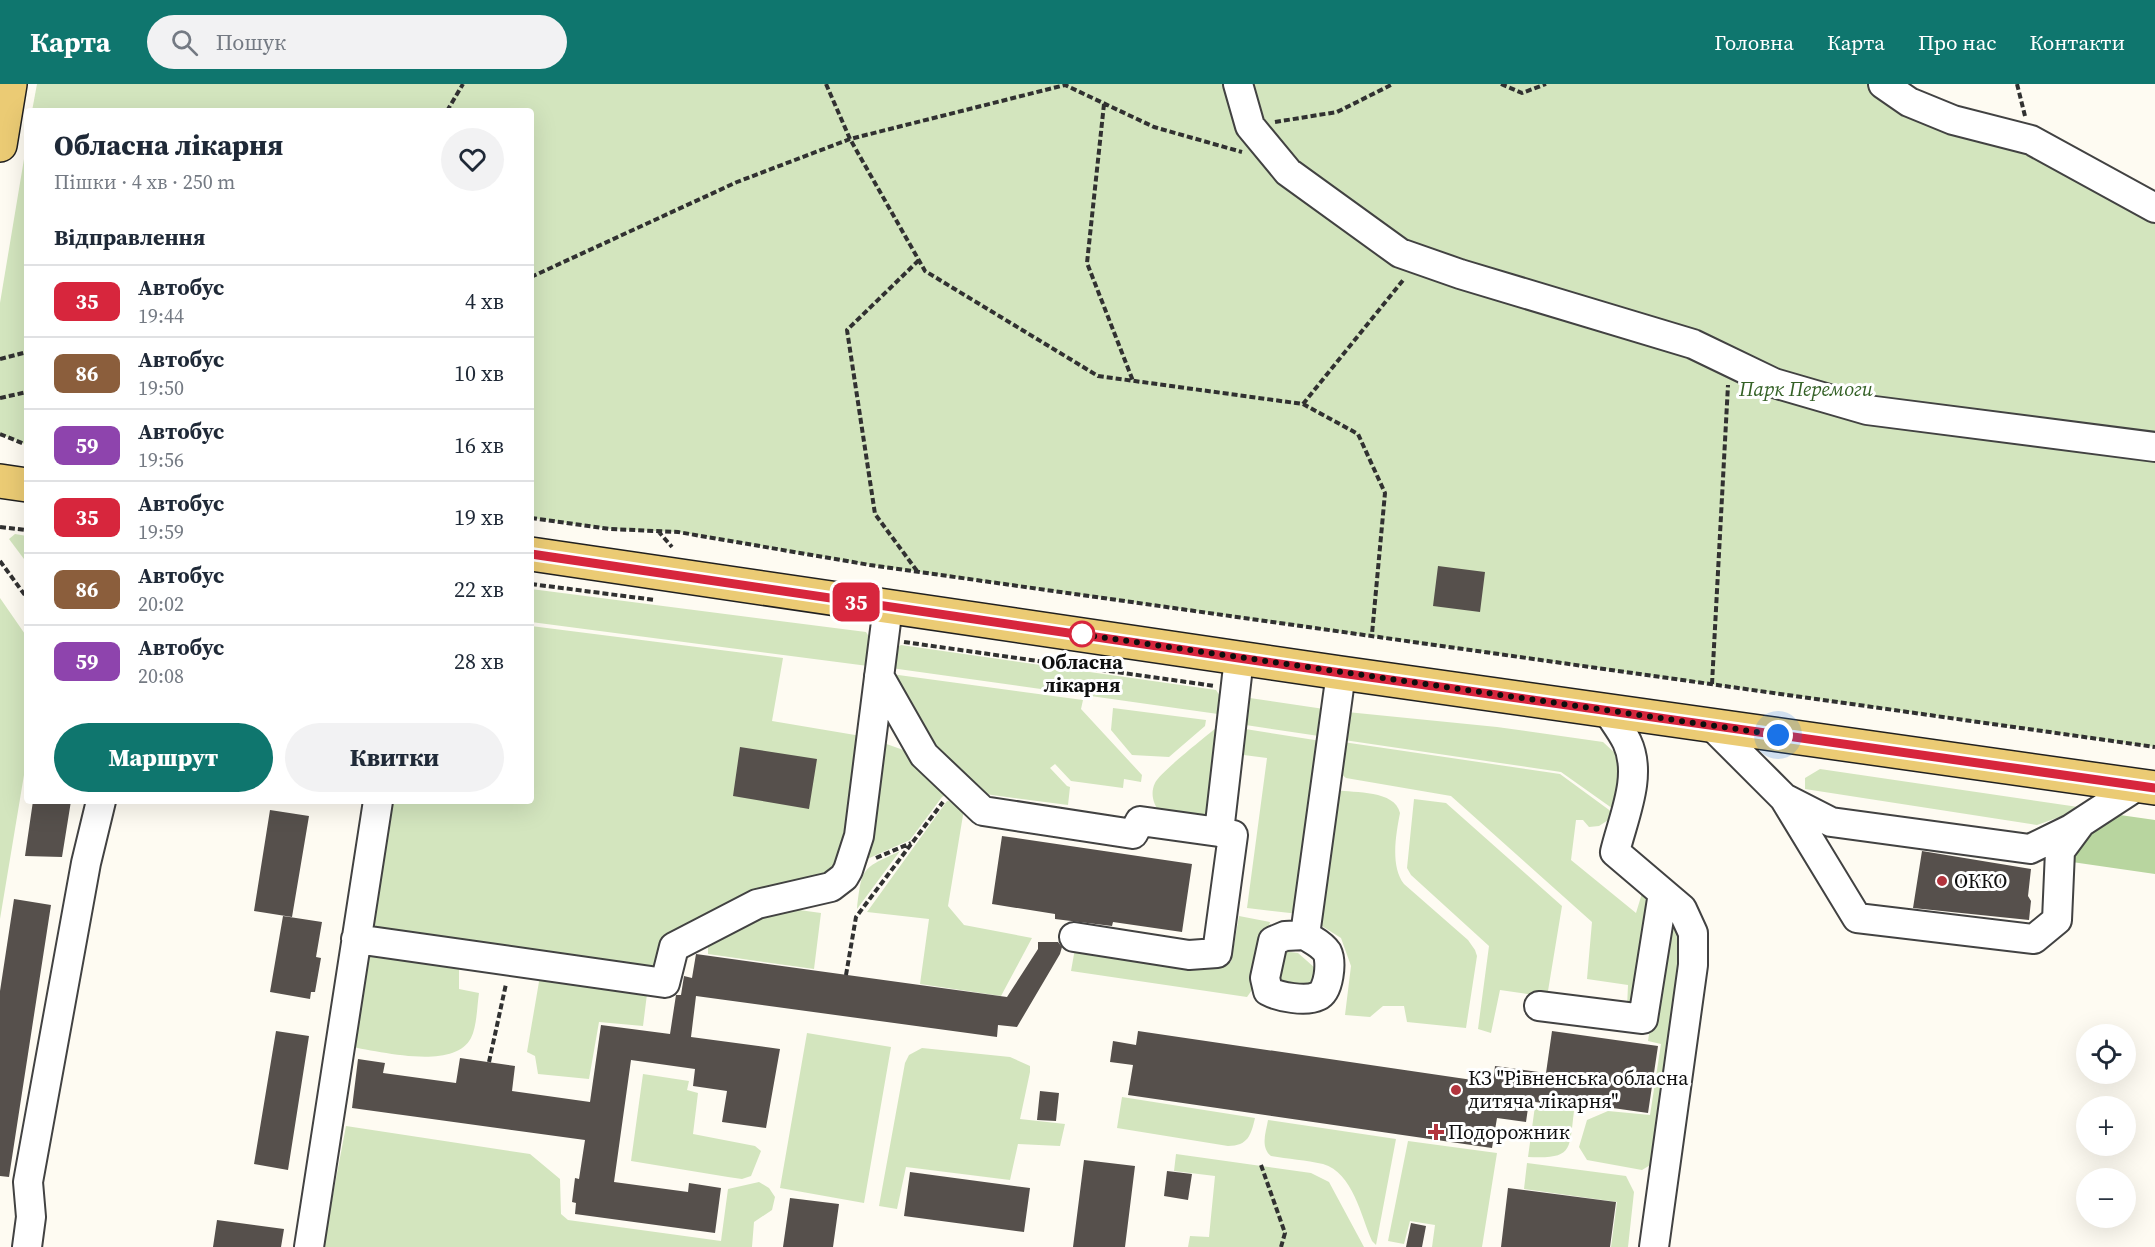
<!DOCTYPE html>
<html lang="uk">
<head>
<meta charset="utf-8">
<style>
	:root { --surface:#fff; --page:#f2f2f3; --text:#1f2937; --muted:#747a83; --line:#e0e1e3; --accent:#0f766e }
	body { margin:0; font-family:"Source Serif 4",serif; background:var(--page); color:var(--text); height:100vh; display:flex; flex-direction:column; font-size:22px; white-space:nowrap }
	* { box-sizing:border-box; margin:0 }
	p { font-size:20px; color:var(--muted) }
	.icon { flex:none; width:33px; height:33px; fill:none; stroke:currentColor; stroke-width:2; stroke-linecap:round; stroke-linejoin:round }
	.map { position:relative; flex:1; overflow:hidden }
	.panel { position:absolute; left:24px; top:24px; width:510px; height:696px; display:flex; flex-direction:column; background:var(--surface); border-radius:6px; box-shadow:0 6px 24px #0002 }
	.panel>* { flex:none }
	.badge { padding:0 12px; border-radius:9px; font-size:21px; line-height:39px }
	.fabs { position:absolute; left:2076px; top:940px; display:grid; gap:12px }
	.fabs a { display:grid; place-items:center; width:60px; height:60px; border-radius:50%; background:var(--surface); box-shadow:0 6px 24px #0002; font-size:30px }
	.you { position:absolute; width:30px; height:30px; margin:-15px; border:4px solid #fff; border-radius:50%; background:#1a73e8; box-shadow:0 0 0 9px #1a73e833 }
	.map>.badge { position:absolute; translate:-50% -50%; box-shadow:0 0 0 3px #fff }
	h2 { padding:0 30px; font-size:22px; line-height:54px }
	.round { display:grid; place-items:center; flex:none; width:63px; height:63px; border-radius:32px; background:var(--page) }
	.overview { display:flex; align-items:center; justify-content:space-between; height:102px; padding:0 30px }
	h1 { font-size:28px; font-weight:800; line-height:45px }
	.button { display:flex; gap:12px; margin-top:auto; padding:12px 30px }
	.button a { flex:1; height:69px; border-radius:36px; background:var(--accent); color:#fff; font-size:24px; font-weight:800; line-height:69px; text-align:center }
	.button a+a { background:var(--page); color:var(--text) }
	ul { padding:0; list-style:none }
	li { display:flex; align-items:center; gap:18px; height:72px; padding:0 30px; border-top:2px solid var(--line) }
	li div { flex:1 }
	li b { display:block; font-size:22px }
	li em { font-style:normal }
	li .badge { min-width:66px; font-weight:700; text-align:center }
	header { display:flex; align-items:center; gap:36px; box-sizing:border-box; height:84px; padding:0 30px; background:var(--accent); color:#fff }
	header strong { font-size:28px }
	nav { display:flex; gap:33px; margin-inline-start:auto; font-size:21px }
	.search { width:420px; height:54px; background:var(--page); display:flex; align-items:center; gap:15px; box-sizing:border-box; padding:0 21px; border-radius:33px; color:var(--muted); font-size:22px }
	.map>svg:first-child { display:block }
	.green { fill:#d3e5be }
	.forest { fill:#b8d59f }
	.building { fill:#56504c }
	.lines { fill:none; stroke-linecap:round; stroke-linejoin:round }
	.minor-casing { stroke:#424242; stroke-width:32 }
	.major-casing { stroke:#202020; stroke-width:36 }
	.path { stroke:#313131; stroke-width:4; stroke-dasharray:6 3; stroke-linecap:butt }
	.minor { stroke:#fff; stroke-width:28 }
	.major { stroke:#ebcb74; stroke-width:33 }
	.line-casing { stroke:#fff; stroke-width:14 }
	.line { stroke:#d7263d; stroke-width:9 }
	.walk { stroke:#0f0f0f; stroke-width:6; stroke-dasharray:0 10.8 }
	.stop-dot { fill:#fff; stroke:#d7263d; stroke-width:3 }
	.poi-dot { fill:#b2343d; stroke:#fff; stroke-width:2 }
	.labels { text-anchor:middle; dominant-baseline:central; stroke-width:6; stroke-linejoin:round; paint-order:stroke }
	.park-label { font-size:20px; font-style:italic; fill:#336025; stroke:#fff }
	.stop-label { font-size:20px; font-weight:bold; fill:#0f0f0f; stroke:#fff }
	.poi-label { font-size:20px; fill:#0f0f0f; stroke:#fff; text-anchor:start }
</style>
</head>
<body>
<header>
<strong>Карта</strong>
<div class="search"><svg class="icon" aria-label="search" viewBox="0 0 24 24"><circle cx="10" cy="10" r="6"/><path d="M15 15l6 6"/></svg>Пошук</div>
<nav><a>Головна</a><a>Карта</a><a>Про нас</a><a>Контакти</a></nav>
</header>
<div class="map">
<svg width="2155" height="1163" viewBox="0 0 2155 1163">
	<rect width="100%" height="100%" fill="#fefbf2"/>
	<path class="green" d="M37,0H1883L2155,124V663L870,481L678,448L610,445L531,434V27H32Z
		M27,57V361L0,350V219Z
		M15,450L27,452V479L9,455Z
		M531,505L866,548L871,556L868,582L531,538Z
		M0,514L27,553V673L0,835Z
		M531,542L783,574L772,637L861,652L848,749L836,786L659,859L654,895L362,852L383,717H531Z
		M901,561L1216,606L1220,612L1218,630L891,584L894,565Z
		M891,590L1083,616L1081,625L1142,691L1141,698L1124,695L1123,704L1071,697L1055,680L1050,684L1067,702L1070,703L1068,721L977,709L932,666Z
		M1243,613L1324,625L1319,652L1239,640Z
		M1113,624L1206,636L1205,642L1169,673L1132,671L1111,646Z
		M1347,628L1497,643L1603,658L1616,670L1622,692L1616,727L1561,688L1344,656Z
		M1218,642L1212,723L1202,734L1161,729C1153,721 1150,709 1155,699C1160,688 1207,652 1218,642Z
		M1239,644L1321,657L1299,830L1247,824L1267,674L1236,670Z
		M878,657L923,673L954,706L942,713L910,756L865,776Z
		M1343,658L1560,690L1616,731L1599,742L1589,743L1583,736H1576L1571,776L1636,829L1643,806L1652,813L1640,914L1627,924L1628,901L1587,895L1592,838L1451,712L1346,694L1340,689Z
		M1820,685L2085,724L2037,741L1805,705V694Z
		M1336,706C1355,709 1395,706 1400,729C1396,750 1390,782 1404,800L1468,856L1475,866L1477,872L1466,944L1407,938L1404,922H1383L1370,933L1345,931L1351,882L1341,854L1317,839Z
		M1414,715L1446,719L1562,822L1547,913L1500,906L1491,949L1478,945L1489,862L1411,791L1407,784Z
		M947,717L965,719L948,822L964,841L1032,854L1001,912L920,900L929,835L867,828Z
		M900,767L857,825C862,782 862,785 900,767Z
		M792,825L821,829L814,885L708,870V860L759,834Z
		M1239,832L1270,838L1257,899L1247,913L1071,887L1076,859L1207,880L1231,878Z
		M1667,832L1685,853L1652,1080L1642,1086L1587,1076L1579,1063L1587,1036L1608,1027L1650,1031L1661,960L1648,957Z
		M362,863L459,876V905L479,909C477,922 477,942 471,954C453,988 376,966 345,962Z
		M1275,866L1298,869L1315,884L1313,901L1271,896Z
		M541,886L648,902L643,942L599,938L589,995L538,990L535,972L527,968Z
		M807,949L891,963L864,1119L780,1104Z
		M922,964L1010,973L1030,982V988L1020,1035L1065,1040L1060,1062L1018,1060L1010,1096L906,1083L897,1125L879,1122L905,979L909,971Z
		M643,990L689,997L687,1006L698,1009L693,1050L755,1062L761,1067L751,1092L742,1095L728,1093L631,1077Z
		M1122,1013L1255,1034C1251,1051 1248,1062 1228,1062L1117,1044Z
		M1535,1022L1574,1027C1569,1067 1573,1075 1528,1073Z
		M1268,1036L1396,1055L1376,1161L1372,1157C1361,1132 1353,1089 1323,1080C1306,1076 1288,1075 1271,1072C1260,1063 1266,1048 1268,1036Z
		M346,1042L530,1070L560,1095L561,1130L568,1136L721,1157L728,1105L759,1098L769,1104L775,1113L772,1126L754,1138L752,1163H323Z
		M1408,1057L1497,1069L1482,1163H1432L1435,1141L1410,1137L1404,1160L1388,1157Z
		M1176,1070L1311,1089L1329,1098L1364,1163H1188L1190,1152L1209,1153L1215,1092L1174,1087Z
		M1527,1079L1626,1092L1634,1108L1628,1163H1611L1617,1118L1524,1105Z"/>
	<path class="forest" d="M2106,729L2155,736V790L2072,778L2069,763Z"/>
	<path class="building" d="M1438,482L1485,488L1480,528L1433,522Z
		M740,663L817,675L809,725L733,712Z
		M33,717H71L62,773L25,772Z
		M270,726L309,732L292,833L254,827Z
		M1002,752L1192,780L1182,848L1113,838L1112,842L1055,835V830L992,820Z
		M1922,767L2031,785L2028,812L2031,817L2029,836L1913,824Z
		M14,815L51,821L9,1093L0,1092V907Z
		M283,832L322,838L316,873L321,874L315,908H311L310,915L270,908Z
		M1038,858H1058L1062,863L1060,870L1017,943L998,941L997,953L696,912L691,953L780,965L766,1044L722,1038L727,1007L693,1002L695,985L631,976L614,1098L688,1108L689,1099L721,1104L715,1149L575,1130L576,1119L572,1118L575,1094L579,1095L585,1056L352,1024L358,975L385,979L383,989L456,999L460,974L515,982L512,1007L590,1018L601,941L670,950L676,911H681L684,892L692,894L696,870L1007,913L1038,865Z
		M276,947L309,952L288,1086L254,1080Z
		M1138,947L1493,999L1495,982L1546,989L1552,947L1658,962L1648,1029L1542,1014V1019L1529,1017L1526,1038L1497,1034L1492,1064L1128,1011L1133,981L1110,978L1113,957L1136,961Z
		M1040,1007L1059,1009L1056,1037L1037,1036Z
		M1084,1076L1135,1082L1125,1163H1073Z
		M1167,1087L1192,1090L1188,1116L1164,1112Z
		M910,1088L1030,1104L1024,1148L904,1132Z
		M1508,1104L1616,1118L1610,1163H1501Z
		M790,1114L839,1120L833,1163H783Z
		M217,1136L284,1145L281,1163H213Z
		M1411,1139L1426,1142L1422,1163H1406Z"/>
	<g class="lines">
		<g class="minor-casing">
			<path id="minor" d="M1238,0L1250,42L1288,88L1400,169L1460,190L1693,260L1774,299L1867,326L2155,363
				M1883,0L1909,18L1953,36L2031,56L2155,124
				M879,592L924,671L983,727L1133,750L1140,737L1219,748L1239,574
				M1607,626C1613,636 1622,647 1627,658C1643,692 1623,734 1615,768L1682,825L1693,849V881L1654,1163
				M1711,641L1784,714L1831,738L2030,765L2071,745L2137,702
				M1784,714L1857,834L2034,855L2057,836L2060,767L2080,740
				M1305,851L1285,852L1273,857L1265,894L1268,907C1279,913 1306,918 1318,912C1329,907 1332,878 1327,868C1322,860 1312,856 1305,851L1341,589
				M1074,853L1189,871L1217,869L1233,751L1219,748
				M356,855L665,899L674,863L757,820L831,803L844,793L848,786L859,752L888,522
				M1539,922L1643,935L1663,809
				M27,1163L31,1133L28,1098L86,779L101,717
				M309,1163L378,717"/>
		</g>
		<g class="major-casing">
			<path id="major" d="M0,61L10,0
				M0,397L27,401
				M531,470L1341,589L2155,704"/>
		</g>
		<path class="path" d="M826,0L850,55L925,187L1098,292L1303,320L1404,195
			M1501,0L1522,9L1546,0
			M2017,0L2025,32
			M1104,20L1087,179L1133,297
			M447,27L463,0
			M1275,38L1337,28L1393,0
			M531,193L737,98L850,55L1065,1L1154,43L1242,68
			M0,275L27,268
			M0,314L27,308
			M1303,320L1358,350L1385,409L1372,550
			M0,350L27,361
			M531,434L610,445L678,448L870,481L2155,663
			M0,443L27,446
			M658,447L672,463
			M0,477L27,514
			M917,487L875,430L847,246L919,176
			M531,500L655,516
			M904,558L1215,602
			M1712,600L1728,301
			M876,774L911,759
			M846,891L856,833L943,718
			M489,978L506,900
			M1261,1081L1285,1149L1281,1163"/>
		<use href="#minor" class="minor"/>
		<use href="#major" class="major"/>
	</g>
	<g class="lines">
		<g class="line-casing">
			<path id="line" d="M531,470L1341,589L2155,704"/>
		</g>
		<use href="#line" class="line"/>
		<path class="walk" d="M1082,550L1072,549L1778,651"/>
	</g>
	<circle class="stop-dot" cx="1082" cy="550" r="12"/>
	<g class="poi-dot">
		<circle cx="1942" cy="797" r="6"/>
		<circle cx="1456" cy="1006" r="6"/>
		<path d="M1433 1039h6v6h6v6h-6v6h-6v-6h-6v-6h6z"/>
	</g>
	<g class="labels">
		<g class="park-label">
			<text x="1806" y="305">Парк Перемоги</text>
		</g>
		<g class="stop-label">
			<text x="1082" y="578">Обласна<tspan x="1082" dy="23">лікарня</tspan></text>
		</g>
		<g class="poi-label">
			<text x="1954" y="797">ОККО</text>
			<text x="1468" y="994">КЗ "Рівненська обласна<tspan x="1468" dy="23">дитяча лікарня"</tspan></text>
			<text x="1448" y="1048">Подорожник</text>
		</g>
	</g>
</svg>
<div class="fabs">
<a><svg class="icon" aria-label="locate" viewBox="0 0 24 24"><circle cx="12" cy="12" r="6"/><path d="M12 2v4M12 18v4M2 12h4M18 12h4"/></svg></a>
<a>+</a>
<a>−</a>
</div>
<div class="you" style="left:1778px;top:651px"></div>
<b class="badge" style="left:856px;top:518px;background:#d7263d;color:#fff">35</b>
<section class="panel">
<div class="overview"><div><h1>Обласна лікарня</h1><p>Пішки · 4 хв · 250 m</p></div><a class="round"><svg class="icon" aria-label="heart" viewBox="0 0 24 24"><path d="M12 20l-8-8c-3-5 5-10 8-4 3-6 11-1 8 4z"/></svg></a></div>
<h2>Відправлення</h2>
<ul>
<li><span class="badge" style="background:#d7263d;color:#fff">35</span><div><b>Автобус</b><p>19:44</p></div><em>4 хв</em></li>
<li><span class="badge" style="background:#8b5e3c;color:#fff">86</span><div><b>Автобус</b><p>19:50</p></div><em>10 хв</em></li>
<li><span class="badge" style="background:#8e44ad;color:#fff">59</span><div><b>Автобус</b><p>19:56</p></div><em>16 хв</em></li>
<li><span class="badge" style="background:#d7263d;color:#fff">35</span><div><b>Автобус</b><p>19:59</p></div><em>19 хв</em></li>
<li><span class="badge" style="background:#8b5e3c;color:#fff">86</span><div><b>Автобус</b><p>20:02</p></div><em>22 хв</em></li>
<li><span class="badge" style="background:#8e44ad;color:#fff">59</span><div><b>Автобус</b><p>20:08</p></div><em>28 хв</em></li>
</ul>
<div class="button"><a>Маршрут</a><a>Квитки</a></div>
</section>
</div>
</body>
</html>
